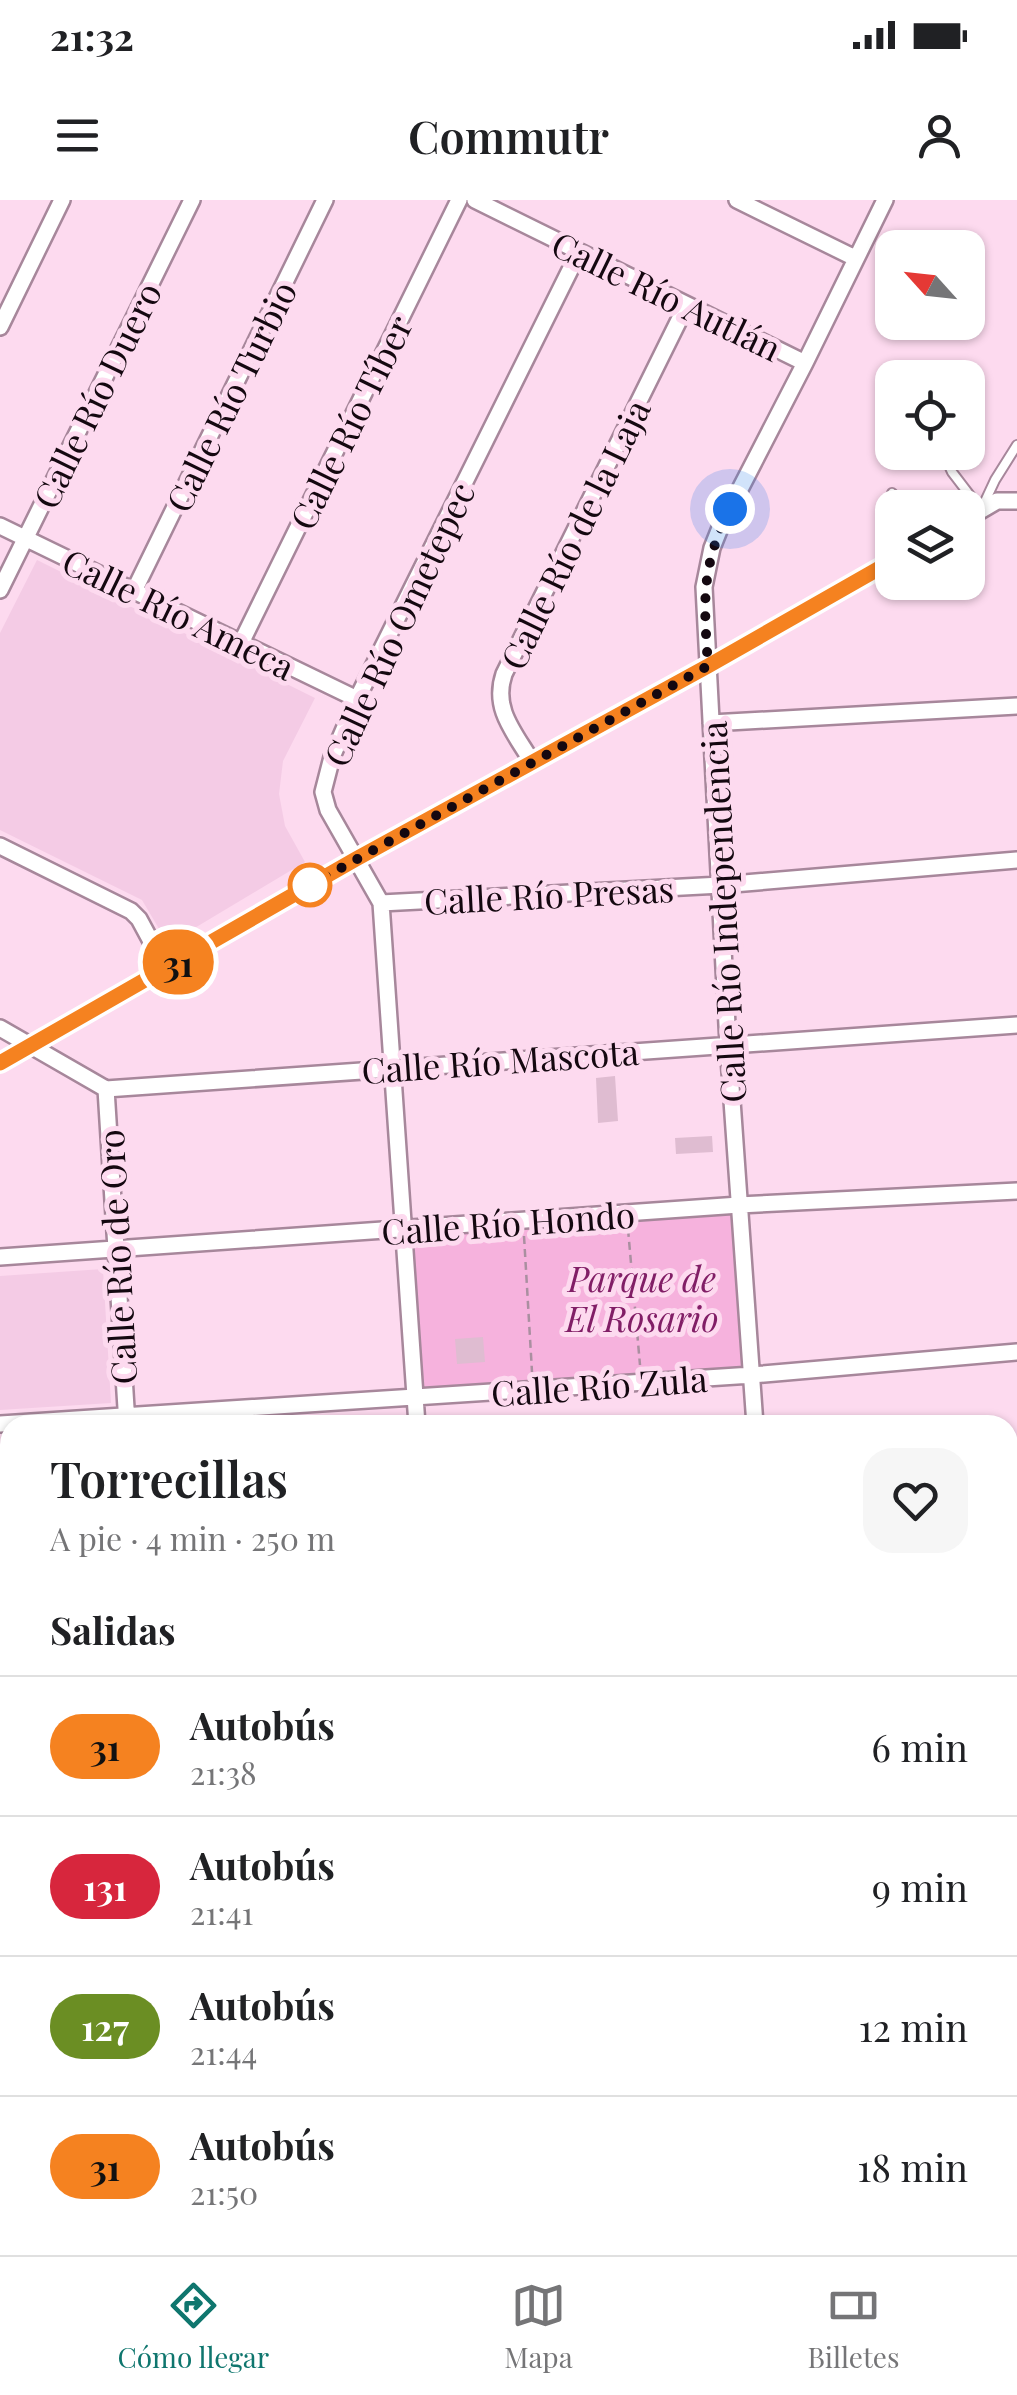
<!DOCTYPE html>
<html lang="es">
<head>
<meta charset="utf-8">
<style>
	:root { --surface:#fff; --page:#f6f6f6; --text:#202124; --muted:#757577; --line:#e0e0e0; --accent:#0f766e }
	body { margin:0; font-family:"Playfair Display",serif; background:var(--page); color:var(--text); height:100vh; display:flex; flex-direction:column; font-size:38px; white-space:nowrap }
	* { box-sizing:border-box; margin:0 }
	p { font-size:32px; color:var(--muted) }
	.icon { flex:none; width:55px; height:55px; fill:none; stroke:currentColor; stroke-width:2; stroke-linecap:round; stroke-linejoin:round }
	.map { position:relative; flex:1; overflow:hidden }
	.drawer { position:absolute; left:0px; top:1215px; width:1018px; height:840px; display:flex; flex-direction:column; background:var(--surface); border-radius:30px 30px 0 0; box-shadow:0 2px 8px #0004 }
	.drawer>* { flex:none }
	.badge { padding:0 20px; border-radius:32px; font-size:35px; line-height:65px }
	.needle { width:65px; rotate:297deg }
	.fabs { position:absolute; left:875px; top:30px; display:grid; gap:20px }
	.fabs a { display:grid; place-items:center; width:110px; height:110px; border-radius:20px; background:var(--surface); box-shadow:0 2px 8px #0004; font-size:50px }
	.you { position:absolute; width:50px; height:50px; margin:-25px; border:8px solid #fff; border-radius:50%; background:#1a73e8; box-shadow:0 0 0 15px #1a73e833 }
	.map>.badge { position:absolute; translate:-50% -50%; box-shadow:0 0 0 5px #fff }
	h2 { padding:0 50px; font-size:38px; line-height:90px }
	.round { display:grid; place-items:center; flex:none; width:105px; height:105px; border-radius:30px; background:var(--page) }
	.overview { display:flex; align-items:center; justify-content:space-between; height:170px; padding:0 50px }
	h1 { font-size:48px; font-weight:600; line-height:75px }
	ul { padding:0; list-style:none }
	li { display:flex; align-items:center; gap:30px; height:140px; padding:0 50px; border-top:2px solid var(--line) }
	li div { flex:1 }
	li b { display:block; font-size:38px }
	li em { font-style:normal }
	li .badge { min-width:110px; font-weight:700; text-align:center }
	.status { display:flex; justify-content:space-between; align-items:center; height:70px; padding:0 50px; background:var(--surface); direction:ltr }
	.status svg { height:28px; fill:currentColor }
	header { display:flex; justify-content:space-between; align-items:center; height:130px; padding:0 50px; background:var(--surface); font-size:45px; font-weight:600 }
	.menu { display:flex; justify-content:space-around; align-items:center; height:140px; border-top:2px solid var(--line); background:var(--surface); font-size:28px; color:var(--muted) }
	.menu a { display:grid; justify-items:center; gap:5px }
	.menu .active { color:var(--accent) }
	.map>svg:first-child { display:block }
	.built { fill:#f4cbe5 }
	.green { fill:#f6b2dd }
	.building { fill:#dfbcd1 }
	.lines { fill:none; stroke-linecap:round; stroke-linejoin:round }
	.lane-casing { stroke:#a7879b; stroke-width:12 }
	.street-casing { stroke:#a7879b; stroke-width:20 }
	.primary-casing { stroke:#a7879b; stroke-width:28 }
	.path { stroke:#aa8fa0; stroke-width:2.5; stroke-dasharray:8 5; stroke-linecap:butt }
	.lane { stroke:#fff; stroke-width:8 }
	.street { stroke:#fff; stroke-width:15 }
	.primary { stroke:#fff; stroke-width:22 }
	.line-casing { stroke:#fff; stroke-width:22 }
	.line { stroke:#f58220; stroke-width:15 }
	.walk { stroke:#140810; stroke-width:10; stroke-dasharray:0 18 }
	.stop-dot { fill:#fff; stroke:#f58220; stroke-width:5 }
	.labels { text-anchor:middle; dominant-baseline:central; stroke-width:10; stroke-linejoin:round; paint-order:stroke }
	.street-label { font-size:35px; fill:#140810; stroke:#fddaef }
	.park-label { font-size:35px; font-style:italic; fill:#811e66; stroke:#fddaef }
</style>
</head>
<body>
<div class="status"><b>21:32</b><svg viewBox="0 0 49 12"><path d="M0 12V9h3v3zM5 12V6h3v6zM10 12V3h3v9zM15 12V0h3v12zM26 1h20v11H26zM47 4h2v5h-2z"/></svg></div>
<header><svg class="icon" aria-label="menu" viewBox="0 0 24 24"><path d="M4 6h16M4 12h16M4 18h16"/></svg>Commutr<svg class="icon" aria-label="person" viewBox="0 0 24 24"><circle cx="12" cy="8" r="4"/><path d="M4 21q1-7 8-7t8 7"/></svg></header>
<div class="map">
<svg width="1017" height="2055" viewBox="0 0 1017 2055">
	<rect width="100%" height="100%" fill="#fddaef"/>
	<path class="built" d="M37,360L315,498L283,561L279,594L285,626L305,662L168,744L142,700L0,630V433Z
		M103,1069L111,1203L0,1210V1076Z"/>
	<path class="green" d="M735,1011L746,1170L420,1191L408,1033Z"/>
	<path class="building" d="M615,876L618,921L598,923L596,878Z
		M712,936L713,952L676,954L675,938Z
		M483,1137L485,1162L457,1164L455,1139Z"/>
	<g class="lines">
		<g class="lane-casing">
			<path id="lane" d="M918,166L921,178
				M943,252L952,272L981,310L995,280L1017,245
				M892,293L907,308
				M1008,1884H1017
				M72,2045L73,2055
				M389,2055L390,2045"/>
		</g>
		<g class="street-casing">
			<path id="street" d="M475,0L805,163
				M737,0L855,58
				M0,127L62,0
				M968,318L997,301H1017
				M0,326L357,499
				M0,390L192,0
				M134,391L325,0
				M241,443L459,0
				M711,523L1017,506
				M532,562C515,533 492,509 504,474L686,106
				M0,646L131,711L139,719L166,769
				M381,703L721,685L1017,660
				M0,828L106,889L1017,825
				M0,863L356,659L708,466L892,361
				M106,889L127,1224
				M0,1057L739,1005L1017,991
				M0,1224L752,1175L1017,1152
				M417,1225L381,703L328,610L323,592L332,557L357,499L579,52
				M755,1225L728,844L704,387L712,348L720,328L805,163L885,0
				M1008,1316H1017
				M0,1385H10
				M0,1886L10,1887
				M1008,1977L1017,1978
				M696,2045V2055
				M924,2045V2055"/>
		</g>
		<g class="primary-casing">
			<path id="primary" d="M1008,1531L1017,1530
				M1008,1570L1017,1569
				M0,1603H10
				M0,1642H10"/>
		</g>
		<path class="path" d="M628,1029L640,1165
			M524,1036L532,1172"/>
		<use href="#lane" class="lane"/>
		<use href="#street" class="street"/>
		<use href="#primary" class="primary"/>
	</g>
	<g class="lines">
		<g class="line-casing">
			<path id="line" d="M0,863L356,659L708,466L892,361"/>
		</g>
		<use href="#line" class="line"/>
		<path class="walk" d="M310,685L708,466C704,403 700,368 730,309"/>
	</g>
	<circle class="stop-dot" cx="310" cy="685" r="20"/>
	<g class="labels">
		<g class="street-label">
			<text transform="translate(667 95) rotate(26)">Calle Río Autlán</text>
			<text transform="translate(96 195) rotate(-64)">Calle Río Duero</text>
			<text transform="translate(230 196) rotate(-64)">Calle Río Turbio</text>
			<text transform="translate(350 222) rotate(-64)">Calle Río Tíber</text>
			<text transform="translate(574 334) rotate(-64)">Calle Río de la Laja</text>
			<text transform="translate(179 413) rotate(26)">Calle Río Ameca</text>
			<text transform="translate(398 424) rotate(-65)">Calle Río Ometepec</text>
			<text transform="translate(549 694) rotate(-3)">Calle Río Presas</text>
			<text transform="translate(722 712) rotate(-93)">Calle Río Independencia</text>
			<text transform="translate(500 860) rotate(-4)">Calle Río Mascota</text>
			<text transform="translate(508 1022) rotate(-4)">Calle Río Hondo</text>
			<text transform="translate(116 1057) rotate(-93)">Calle Río de Oro</text>
			<text transform="translate(599 1185) rotate(-4)">Calle Río Zula</text>
		</g>
		<g class="park-label">
			<text x="642" y="1077">Parque de<tspan x="642" dy="40">El Rosario</tspan></text>
		</g>
	</g>
</svg>
<div class="fabs">
<a><svg class="needle" viewBox="-14 -14 28 28"><path d="M0-13l5 13h-10z" fill="#e53935"/><path d="M0 13l5-13h-10z" fill="#757577"/></svg></a>
<a><svg class="icon" aria-label="locate" viewBox="0 0 24 24"><circle cx="12" cy="12" r="6"/><path d="M12 2v4M12 18v4M2 12h4M18 12h4"/></svg></a>
<a><svg class="icon" aria-label="layers" viewBox="0 0 24 24"><path d="M12 4l9 5-9 5-9-5zM3 14l9 5 9-5"/></svg></a>
</div>
<div class="you" style="left:730px;top:309px"></div>
<b class="badge" style="left:178px;top:762px;background:#f58220;color:#111">31</b>
<section class="drawer">
<div class="overview"><div><h1>Torrecillas</h1><p>A pie · 4 min · 250 m</p></div><a class="round"><svg class="icon" aria-label="heart" viewBox="0 0 24 24"><path d="M12 20l-8-8c-3-5 5-10 8-4 3-6 11-1 8 4z"/></svg></a></div>
<h2>Salidas</h2>
<ul>
<li><span class="badge" style="background:#f58220;color:#111">31</span><div><b>Autobús</b><p>21:38</p></div><em>6 min</em></li>
<li><span class="badge" style="background:#d7263d;color:#fff">131</span><div><b>Autobús</b><p>21:41</p></div><em>9 min</em></li>
<li><span class="badge" style="background:#6b8e23;color:#fff">127</span><div><b>Autobús</b><p>21:44</p></div><em>12 min</em></li>
<li><span class="badge" style="background:#f58220;color:#111">31</span><div><b>Autobús</b><p>21:50</p></div><em>18 min</em></li>
</ul>
</section>
</div>
<nav class="menu">
<a class="active"><svg class="icon" aria-label="directions" viewBox="0 0 24 24"><path d="M12 3l9 9-9 9-9-9zM9 14v-3h6M13 9l2 2-2 2"/></svg>Cómo llegar</a>
<a><svg class="icon" aria-label="map" viewBox="0 0 24 24"><path d="M3 6l6-2 6 2 6-2v14l-6 2-6-2-6 2zM9 4v14M15 6v14"/></svg>Mapa</a>
<a><svg class="icon" aria-label="tickets" viewBox="0 0 24 24"><path d="M3 7h18v10H3zM15 7v10"/></svg>Billetes</a>
</nav>
</body>
</html>
